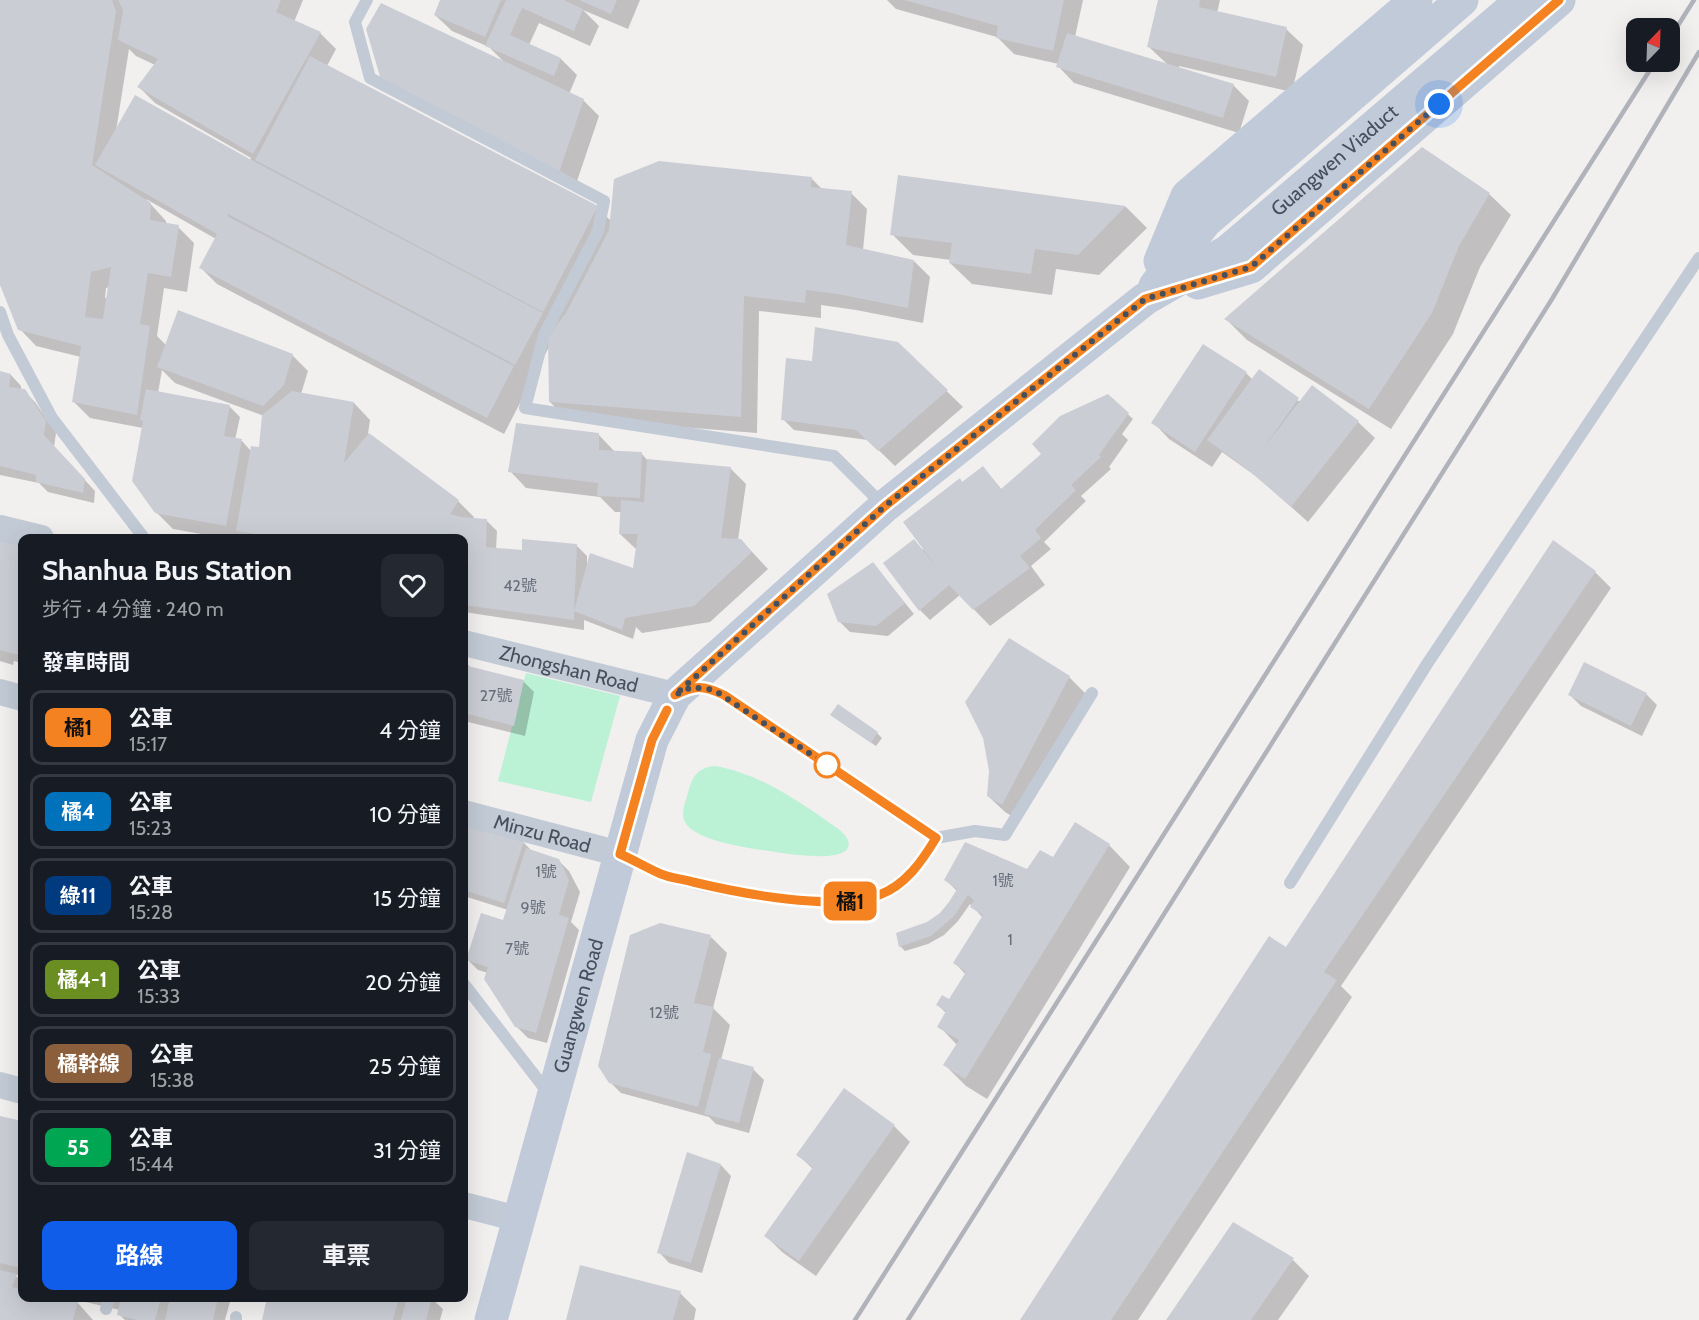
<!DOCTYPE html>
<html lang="zh-TW">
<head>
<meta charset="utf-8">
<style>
	:root { --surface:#171b24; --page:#242831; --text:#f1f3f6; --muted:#9ea1a6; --line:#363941; --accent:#105dea }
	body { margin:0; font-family:Cabin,"Noto Sans TC",sans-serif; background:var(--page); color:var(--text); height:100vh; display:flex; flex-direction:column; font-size:22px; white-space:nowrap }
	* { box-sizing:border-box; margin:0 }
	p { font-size:20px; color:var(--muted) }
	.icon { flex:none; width:33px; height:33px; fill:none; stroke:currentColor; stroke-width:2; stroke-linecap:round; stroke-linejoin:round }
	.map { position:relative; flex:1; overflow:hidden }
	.sheet { position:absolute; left:18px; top:534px; width:450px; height:768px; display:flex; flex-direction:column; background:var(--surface); border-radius:12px; box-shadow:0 6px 24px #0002 }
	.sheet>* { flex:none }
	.badge { padding:0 12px; border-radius:9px; font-size:21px; line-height:39px }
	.needle { width:39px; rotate:23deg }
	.tools { position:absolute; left:1626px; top:18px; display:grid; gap:12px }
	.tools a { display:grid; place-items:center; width:54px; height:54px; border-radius:12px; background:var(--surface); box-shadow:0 6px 24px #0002; font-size:30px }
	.you { position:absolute; width:30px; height:30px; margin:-15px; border:4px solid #fff; border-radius:50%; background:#1a73e8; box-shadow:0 0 0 9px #1a73e833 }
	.map>.badge { position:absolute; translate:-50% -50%; box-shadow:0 0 0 3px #fff }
	h2 { padding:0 24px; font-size:22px; line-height:54px }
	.round { display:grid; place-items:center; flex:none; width:63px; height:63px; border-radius:12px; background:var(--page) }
	.summary { display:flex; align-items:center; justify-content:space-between; height:102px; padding:0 24px }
	h1 { font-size:28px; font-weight:700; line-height:45px }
	.action { display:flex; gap:12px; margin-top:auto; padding:12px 24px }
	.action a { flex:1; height:69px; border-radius:12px; background:var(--accent); color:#fff; font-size:24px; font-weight:700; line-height:69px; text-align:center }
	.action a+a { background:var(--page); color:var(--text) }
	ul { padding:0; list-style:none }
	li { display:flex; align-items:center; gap:18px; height:75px; margin:0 12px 9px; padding:0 12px; border:3px solid var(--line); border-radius:12px }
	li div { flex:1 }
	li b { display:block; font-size:22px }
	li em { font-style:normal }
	li .badge { min-width:66px; font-weight:700; text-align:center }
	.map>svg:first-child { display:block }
	.green { fill:#bbf1d5 }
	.shadow { fill:#0003; fill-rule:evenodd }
	.building { fill:#cbcdd5; fill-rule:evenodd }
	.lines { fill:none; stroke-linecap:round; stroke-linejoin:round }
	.lane { stroke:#c2cad5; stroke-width:12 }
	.street { stroke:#c2cad5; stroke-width:26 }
	.secondary { stroke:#c1cad9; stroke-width:33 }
	.rail { stroke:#b1b3ba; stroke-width:4.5 }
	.line-casing { stroke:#fff; stroke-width:14 }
	.line { stroke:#f58220; stroke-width:9 }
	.walk { stroke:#46505d; stroke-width:6; stroke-dasharray:0 10.8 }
	.stop-dot { fill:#fff; stroke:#f58220; stroke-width:3 }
	.labels { text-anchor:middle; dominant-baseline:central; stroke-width:4.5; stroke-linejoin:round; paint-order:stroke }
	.number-label { font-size:16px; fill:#676f7b }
	.street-label { font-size:20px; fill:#46505d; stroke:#fff }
</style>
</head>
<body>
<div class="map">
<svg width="1699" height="1320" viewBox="0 0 1699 1320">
	<rect width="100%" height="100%" fill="#f2efef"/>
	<path class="green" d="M526,673L620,696L591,802L498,781Z
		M714,766C754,772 791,796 824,819C831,824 844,831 848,840C857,865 788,854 776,852C756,849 692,842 684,820C681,810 687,798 689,789C693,775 699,768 714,766Z"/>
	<path class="shadow" d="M0,0H303L294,22L320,33L336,49L327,66L597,207L611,221L811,178L823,190L851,193L867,209L863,250L914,261L930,277L923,323L856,310L821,305V318L759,311L757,433L566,418L550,402V345L504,434L217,284L201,268L216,239L146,199L166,221V225L178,227L194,243L187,292L164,288L157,336L166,345L292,355L308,371L301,394L354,403L370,420L368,434L458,501L474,517L473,519L486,520L497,531L496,550L523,552L576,545L587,556V565L634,569L637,550L620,534L621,512H615L600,497L526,488L510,471L598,434L615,452L642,454L648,461L730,468L746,484L738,540H741L768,569L710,622L642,633L636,627L633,639L584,620V630L464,612V538H246L243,536V538H224L173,529L156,512L143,428L90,418L73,401L81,357L36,346L20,329L0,281ZM129,49L136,56L155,65L139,87L155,103L251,158L250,161L116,131ZM110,287L108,298H105L106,288ZM162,370L175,383L264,416L261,449L251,451L242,441L235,440L240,417L229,406L158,393Z
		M442,0H640L628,29L583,10L599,26L590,46L539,23L529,45L561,59L577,75L569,94L583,100L599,116L575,187L399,96L505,63L489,47L452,31L435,15Z
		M887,0H1083L1075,37L1168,65L1149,47L1160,0H1220L1217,13L1286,29L1303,45L1292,92L1179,66V69L1233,85L1249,101L1239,133L1074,83L1058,66L1059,64L1014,54L997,37L896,9Z
		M899,177L1126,207L1147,228L1099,275L1056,269L1052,295L972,284L950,263L951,260L913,255L892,234Z
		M1489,194L1511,215L1480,267L1453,334L1391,429L1247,340L1226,319Z
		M897,343L963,407L895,466L868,440L794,430L783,419L813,363Z
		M0,373L11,375L21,386V390L24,391L35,402L56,433L54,447L95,491L94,503L48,492L39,483L0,475Z
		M1246,373L1253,380L1301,402L1313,387L1358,422L1375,438L1308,522L1260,479L1222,452L1212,467L1169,439L1153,422Z
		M1108,396L1133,419L1122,434L1128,440L1109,467L1111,469L1081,496L1086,501L1044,542L1051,549L1031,566L1045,585L990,626L960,595L930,620L920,610L914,541L923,550L924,548L963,484L993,479L1002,490Z
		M0,541L22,546V663L14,661L13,665L0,661Z
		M873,564L914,614L888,636L850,632L839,621Z
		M1595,572L1611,588L1341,986L1352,997L1138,1320H1021L1287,949Z
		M464,660L470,667L523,681L534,692L525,736L464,721Z
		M1069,677L1085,693L1018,820L1005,812L988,796Z
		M1646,694L1657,705L1642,736L1581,706L1570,695Z
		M837,719L877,733L882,738L876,746Z
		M464,825L523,842L533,852L558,860L569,871L580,892L571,922L579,930L547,1043L528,1038L516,1026L488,973L478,970L468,960L504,922L508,910L464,896Z
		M1109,845L1130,867L987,1099L966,1086L945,1065L957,1045L939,1026L947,1014L938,1005L950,1001L966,975L955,963L983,918L970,904L958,921L944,935L928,944L905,951L900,946L941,914L957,891L946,880L1028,871L1053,860Z
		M711,937L727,953L713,1008L730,1025L721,1060L753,1069L764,1080L749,1133L716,1124L709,1117L621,1093L610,1082Z
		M0,1117L22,1123V1276L14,1274L22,1282V1298H55L77,1302L93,1320H0Z
		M894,1126L910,1142L816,1276L782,1252L766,1236L813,1169L798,1155Z
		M721,1165L731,1176L702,1273L669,1263L659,1252Z
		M1293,1260L1309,1276L1278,1320H1168Z
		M680,1293L696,1309L694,1320H568Z
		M74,1298H231L225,1320H125L119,1314L120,1310L77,1300Z
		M269,1298H431L443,1309L440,1320H263Z"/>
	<path class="building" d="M0,0H112L116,11L92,165L151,203L150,220L179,225L171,277L148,273L140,324L150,326L137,415L72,402L81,346L18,330L0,285ZM111,267L103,319L85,317L91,272Z
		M118,0H281L276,12L321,32L253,154L137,87L158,59L118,40L123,10Z
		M440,0H501L485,37L434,15Z
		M506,0H564L583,9L574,31L522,8L510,35L561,58L554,76L485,46Z
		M579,0H617L611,14Z
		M904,0H1064L1053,51L996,38L998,26Z
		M1158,0H1200L1199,7L1287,27L1276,77L1147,47Z
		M381,3L584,99L559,172L381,80L366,29Z
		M1067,33L1234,84L1223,118L1056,67Z
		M310,56L598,206L543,312L255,160Z
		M135,95L255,162L543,313L515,365L228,214L227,216L514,366L487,418L199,268L217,234L95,165Z
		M1422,147L1490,193L1459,246L1432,313L1369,409L1224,319Z
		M659,161L812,177L811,187L852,191L846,245L914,260L908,308L838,294L806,290L805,303L744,296L741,417L549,402L548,336L566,313L609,230L614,179Z
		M898,175L1126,206L1078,255L1035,249L1031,274L949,263L952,243L890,235Z
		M178,310L293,354L284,385L263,406L157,367Z
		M815,327L898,342L948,390L878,451L856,430L781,420L786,358L812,361Z
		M1203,344L1247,372L1195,452L1151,423Z
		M1259,369L1299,398L1262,450L1312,385L1359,421L1291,507L1247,469L1207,440Z
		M0,371L11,374L9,387L25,389L46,421L44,435L85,479L83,493L36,482V475L0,466Z
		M146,389L230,405L224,436L242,439L226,526L155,513L132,481L143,421L140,420Z
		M292,391L354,402L344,463L369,433L459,500L450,514L461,517L487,519L486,547L522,550V539L577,544L574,611L590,553L633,568L638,534H619L621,500L644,502L647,459L731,467L721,538L741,539L752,552L694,606L625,618L622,630L574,611V620L464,605V538H279L236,531L251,446L259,447L262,415Z
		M1108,394L1129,413L1099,455L1101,457L1071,485L1076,490L1035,530L1041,538L1020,556L1030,568L973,610L949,585L919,611L883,563L914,539L938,569L903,522L960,478L962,482L983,466L1001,489L1041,454L1032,444L1060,416Z
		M516,423L599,433V450L642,452L640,498L597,496L598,483L508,472Z
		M0,539L22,545V656L0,650Z
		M1553,540L1596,571L1324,972L1337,980L1111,1320H1020L1269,936L1286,947Z
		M873,562L905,603L876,626L838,622L827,594Z
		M1009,638L1070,676L1002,805L987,796L989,771L983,738L965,702Z
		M1584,662L1647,693L1631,726L1568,695Z
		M464,665L524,680L514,726L464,713Z
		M838,704L878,732L871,743L830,715Z
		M464,822L524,841L504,903L464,890Z
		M1075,822L1110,844L965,1079L943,1065L959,1040L937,1027L946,1011L936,1005L942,995L949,999L966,972L953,963L983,915L970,907L974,900L968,895L954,916L931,936L899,947L896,933L927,922L940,913L949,902L957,889L944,880L965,842L1027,869L1040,850L1053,857Z
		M526,848L559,859L569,880L559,915L569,918L536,1033L515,1027L484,979L488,967L466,960L481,913L503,920Z
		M660,923L711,935L694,1003L714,1007L703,1052L711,1054V1055L698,1107L609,1083L598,1066L630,935Z
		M719,1058L754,1067L739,1123L704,1114Z
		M844,1088L895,1125L799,1261L764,1236L813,1167L796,1155Z
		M0,1116L22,1121V1268L0,1263Z
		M687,1152L721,1164L691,1263L657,1253Z
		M1233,1222L1294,1258L1251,1320H1166Z
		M580,1265L681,1291L673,1320H566Z
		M0,1270L17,1274L12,1287L22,1289V1298H62L78,1301L73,1320H0Z
		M121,1298H161L155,1320H137L117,1315Z
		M170,1298H218L213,1320H165Z
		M267,1298H399L393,1320H262Z
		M407,1298H432L426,1320H401Z"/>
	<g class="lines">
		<path class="lane" d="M367,0L355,22L370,78L604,201L598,231L544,335L525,408L834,456L883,505
			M0,312L8,335L52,418L144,538
			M936,838L975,831L1005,835L1092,693
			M621,854C635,861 648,869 662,874C709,891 834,912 879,895C907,885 922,861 936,838L724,695L702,687L691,688
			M1290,883L1427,664L1699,258
			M464,984L549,1094
			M106,1309L109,1298
			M236,1320V1317"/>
		<g class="street">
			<path d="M0,528L41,538"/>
			<path id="s1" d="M464,643L675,695"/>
			<path d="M0,692L22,698"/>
			<path id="s2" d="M464,813L620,854"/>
			<path d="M0,1085L22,1091"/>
			<path d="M464,1205L518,1219"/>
		</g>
		<g class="secondary">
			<path d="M1160,261L1187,196L1416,0"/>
			<path d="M1198,283L1251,267L1559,0"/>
			<path d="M1155,286L1205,222L1462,0"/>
			<path id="s3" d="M491,1320L652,740L675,695L885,506L1145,299L1228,251L1522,0"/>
		</g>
		<path class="rail" d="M1670,38L1694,0
			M855,1320L1655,62
			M908,1320L1552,299L1699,52"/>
	</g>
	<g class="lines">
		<g class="line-casing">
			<path id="line" d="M667,710L652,740L620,854C634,860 647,868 661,874C671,878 682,879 693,882C739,893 835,912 879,895C906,885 922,861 936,838L724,695C703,685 695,685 675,695L885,506L1145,299L1251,267L1559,0"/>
		</g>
		<use href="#line" class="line"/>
		<path class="walk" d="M827,765L714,690L692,687L675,695L885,506L1145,299L1251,267L1439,104"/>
	</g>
	<circle class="stop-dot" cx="827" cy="765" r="12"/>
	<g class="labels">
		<g class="number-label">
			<text x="520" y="585">42號</text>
			<text x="496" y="695">27號</text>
			<text x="546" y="871">1號</text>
			<text x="1003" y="880">1號</text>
			<text x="533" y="907">9號</text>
			<text x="1010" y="939">1</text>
			<text x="517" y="948">7號</text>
			<text x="664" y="1012">12號</text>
		</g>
		<g class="street-label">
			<text stroke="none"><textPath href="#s3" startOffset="1503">Guangwen Viaduct</textPath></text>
			<text stroke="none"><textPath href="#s1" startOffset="108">Zhongshan Road</textPath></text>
			<text stroke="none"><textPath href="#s2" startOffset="81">Minzu Road</textPath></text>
			<text stroke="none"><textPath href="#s3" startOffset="326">Guangwen Road</textPath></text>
		</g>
	</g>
</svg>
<div class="tools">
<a><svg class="needle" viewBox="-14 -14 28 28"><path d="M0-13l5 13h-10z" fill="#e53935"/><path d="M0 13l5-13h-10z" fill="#9ea1a6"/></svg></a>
</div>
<div class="you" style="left:1439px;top:104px"></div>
<b class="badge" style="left:850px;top:901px;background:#f58220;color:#111">橘1</b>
<section class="sheet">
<div class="summary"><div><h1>Shanhua Bus Station</h1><p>步行 · 4 分鐘 · 240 m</p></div><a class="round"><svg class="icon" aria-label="heart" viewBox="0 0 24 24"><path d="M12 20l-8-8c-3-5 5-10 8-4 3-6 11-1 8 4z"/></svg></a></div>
<h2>發車時間</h2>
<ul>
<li><span class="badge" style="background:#f58220;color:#111">橘1</span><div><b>公車</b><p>15:17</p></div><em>4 分鐘</em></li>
<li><span class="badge" style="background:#0072bc;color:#fff">橘4</span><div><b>公車</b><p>15:23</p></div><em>10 分鐘</em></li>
<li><span class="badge" style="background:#003b80;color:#fff">綠11</span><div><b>公車</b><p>15:28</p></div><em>15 分鐘</em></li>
<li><span class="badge" style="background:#6b8e23;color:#fff">橘4-1</span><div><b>公車</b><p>15:33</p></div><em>20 分鐘</em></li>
<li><span class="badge" style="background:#8b5e3c;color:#fff">橘幹線</span><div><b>公車</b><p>15:38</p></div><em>25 分鐘</em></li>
<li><span class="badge" style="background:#00a651;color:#fff">55</span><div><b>公車</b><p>15:44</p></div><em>31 分鐘</em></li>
</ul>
<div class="action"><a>路線</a><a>車票</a></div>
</section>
</div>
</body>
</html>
